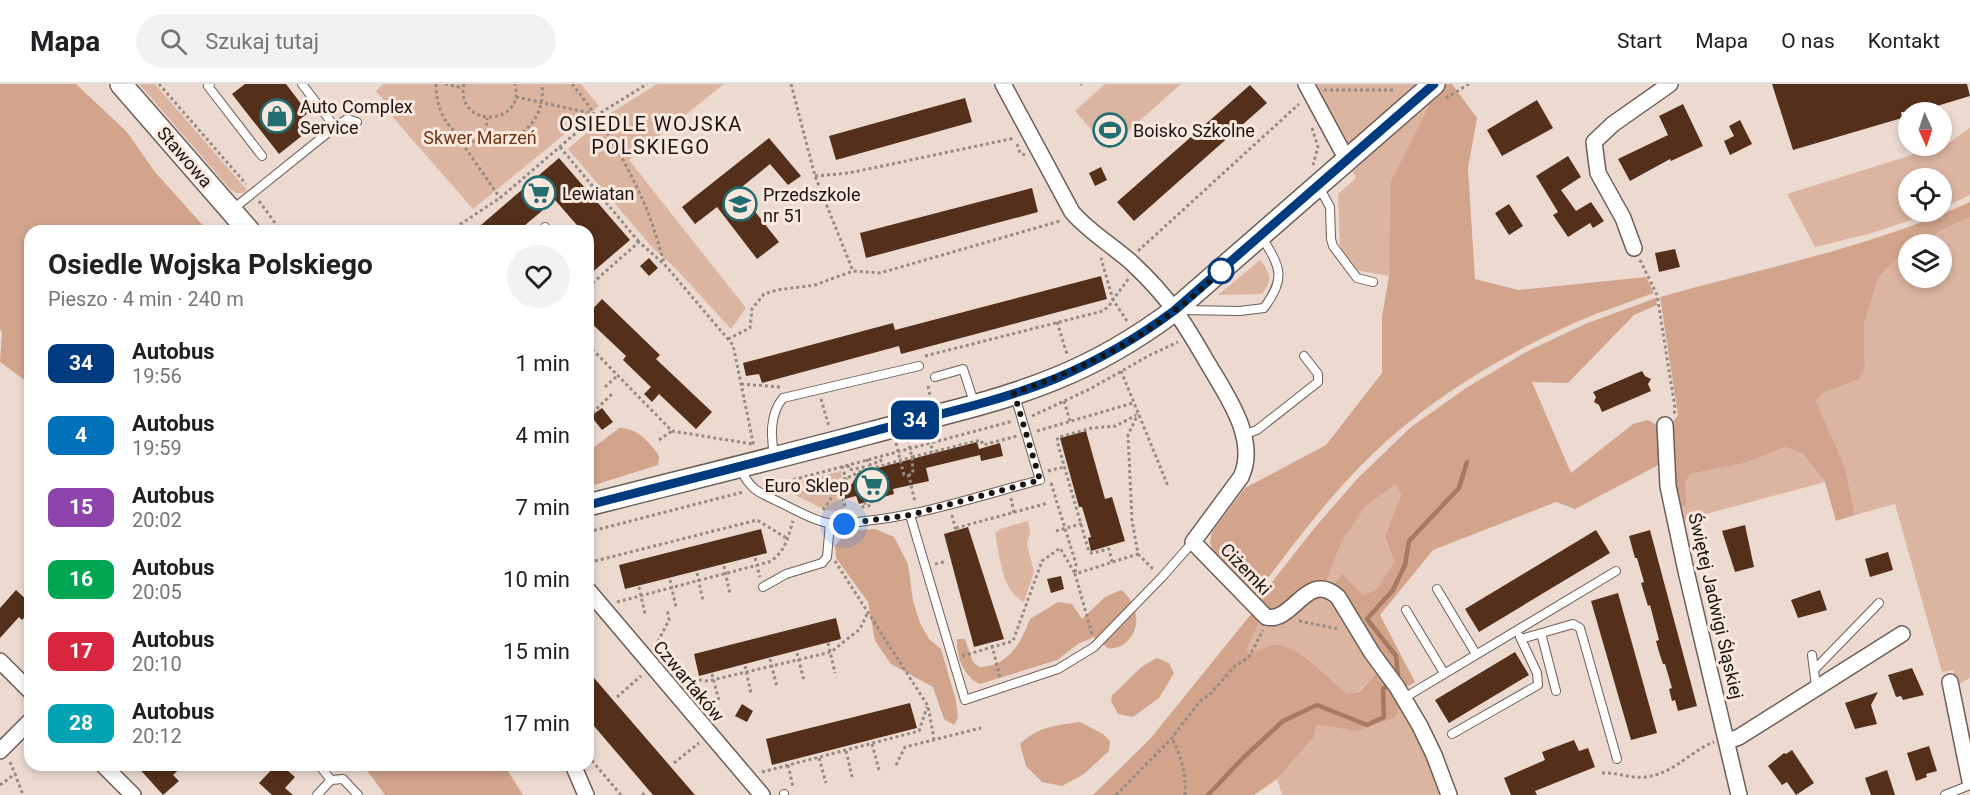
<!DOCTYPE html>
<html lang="pl">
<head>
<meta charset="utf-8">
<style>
	:root { --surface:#fff; --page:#f2f2f2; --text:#202124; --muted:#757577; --line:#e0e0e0 }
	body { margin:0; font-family:Roboto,sans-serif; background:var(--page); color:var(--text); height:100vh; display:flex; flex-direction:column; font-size:22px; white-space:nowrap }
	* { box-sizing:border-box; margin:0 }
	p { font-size:20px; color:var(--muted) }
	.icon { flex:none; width:33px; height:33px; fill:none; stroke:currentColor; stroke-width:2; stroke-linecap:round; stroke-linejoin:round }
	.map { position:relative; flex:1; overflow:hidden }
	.side { position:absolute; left:24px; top:141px; width:570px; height:546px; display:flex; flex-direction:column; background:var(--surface); border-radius:18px; box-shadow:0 3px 9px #0003 }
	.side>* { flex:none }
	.badge { padding:0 12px; border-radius:9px; font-size:21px; line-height:39px }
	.needle { width:39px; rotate:177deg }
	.buttons { position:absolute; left:1898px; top:18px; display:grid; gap:12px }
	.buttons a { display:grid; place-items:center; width:54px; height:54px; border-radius:50%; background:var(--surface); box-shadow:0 3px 9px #0003; font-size:30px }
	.you { position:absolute; width:30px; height:30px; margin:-15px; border:4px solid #fff; border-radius:50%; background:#1a73e8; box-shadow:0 0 0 9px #1a73e833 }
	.map>.badge { position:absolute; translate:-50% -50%; box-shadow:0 0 0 3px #fff }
	.round { display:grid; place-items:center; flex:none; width:63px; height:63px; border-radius:32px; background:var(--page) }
	.summary { display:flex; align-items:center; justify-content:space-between; height:102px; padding:0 24px }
	h1 { font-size:28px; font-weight:700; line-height:45px }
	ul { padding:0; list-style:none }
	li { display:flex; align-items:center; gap:18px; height:72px; padding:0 24px }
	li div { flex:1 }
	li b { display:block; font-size:22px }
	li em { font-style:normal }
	li .badge { min-width:66px; font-weight:700; text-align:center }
	header { display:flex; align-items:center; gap:36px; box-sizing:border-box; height:84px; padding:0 30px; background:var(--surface); border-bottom:2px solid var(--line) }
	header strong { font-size:28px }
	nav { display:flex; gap:33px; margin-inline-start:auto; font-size:21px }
	.search { width:420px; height:54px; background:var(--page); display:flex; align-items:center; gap:15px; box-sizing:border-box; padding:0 21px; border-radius:33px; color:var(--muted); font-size:22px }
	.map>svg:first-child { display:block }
	.green { fill:#dcb5a1 }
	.forest { fill:#d2a48c }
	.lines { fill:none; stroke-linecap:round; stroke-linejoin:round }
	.stream { stroke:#a67a63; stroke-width:4.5 }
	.building { fill:#542f1a }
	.lane-casing { stroke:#6d5e56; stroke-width:10 }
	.street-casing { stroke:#6d5e56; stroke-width:18 }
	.secondary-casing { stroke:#6d5e56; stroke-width:24 }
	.path { stroke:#978a83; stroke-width:3; stroke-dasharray:3 3; stroke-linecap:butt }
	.lane { stroke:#fff; stroke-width:8 }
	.street { stroke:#fff; stroke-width:15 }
	.secondary { stroke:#fff; stroke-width:21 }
	.line-casing { stroke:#fff; stroke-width:14 }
	.line { stroke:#003b80; stroke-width:9 }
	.walk { stroke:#1b1512; stroke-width:6; stroke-dasharray:0 10.8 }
	.stop-dot { fill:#fff; stroke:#003b80; stroke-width:3 }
	.labels { text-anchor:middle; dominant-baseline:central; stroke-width:6; stroke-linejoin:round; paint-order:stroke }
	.poi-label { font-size:18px; fill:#1b1512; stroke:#fae8de; text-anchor:start }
	.park-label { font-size:18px; fill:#703612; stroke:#fae8de }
	.street-label { font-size:18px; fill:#1b1512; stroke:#fae8de }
	.neighbourhood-label { font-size:20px; letter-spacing:1.5px; fill:#1b1512; stroke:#fae8de }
</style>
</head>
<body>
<header>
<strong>Mapa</strong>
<div class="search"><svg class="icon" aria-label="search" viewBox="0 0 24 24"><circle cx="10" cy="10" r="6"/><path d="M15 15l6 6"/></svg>Szukaj tutaj</div>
<nav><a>Start</a><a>Mapa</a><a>O nas</a><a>Kontakt</a></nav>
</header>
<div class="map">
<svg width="1970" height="711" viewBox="0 0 1970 711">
	<rect width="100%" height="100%" fill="#ecdad1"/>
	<path class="green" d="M139,0H155L247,106L243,109H236L230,105Z
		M383,0H581L599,22L473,125L383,22L380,18L383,15L376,7Z
		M657,0H724L629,76L746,224L731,245L677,186L652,163L568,65L606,32Z
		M1105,0H1181L1108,65L1075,27Z
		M1306,0H1440L1392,97L1389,192L1355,186L1340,162L1338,110L1356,94Z
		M1970,44V111L1941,125V94H1908V128H1935L1872,149L1815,163L1787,110L1947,60Z
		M1970,133V594L1956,602L1953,586L1942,588L1895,420L1855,431L1845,383L1816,317L1822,309L1858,296L1865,284L1864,241L1878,194L1899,172L1908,167V194H1941V160H1918L1944,145Z
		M1260,176C1271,190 1273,195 1262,210L1218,211Z
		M1785,363L1803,370L1825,398L1680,437L1677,424L1687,421L1685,399L1690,390L1745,379Z
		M841,387L842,393L838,395L845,428L826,426L778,403Z
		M1396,400L1401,411L1385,452L1394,478L1376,506L1363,511L1325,501L1342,457L1367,421Z
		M1028,437L1030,448L1027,460L1034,488L1024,518C1001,507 1000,471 995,449L1000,445Z
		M1318,512L1326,514L1335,519L1379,586L1358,608L1347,610C1331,596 1293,556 1272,561C1264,563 1257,568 1249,569L1247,565L1259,539L1267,543L1278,541L1307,515Z
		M1402,621L1425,664L1444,711H1282L1277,695L1314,653L1317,641L1356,647Z"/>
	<path class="forest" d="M0,0H76L127,48L155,88L208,147H30V300L0,278L2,248L0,246Z
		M1440,0H1452L1477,34L1468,84L1475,195L1518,206L1646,193L1654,209C1630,218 1605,226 1581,236C1497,273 1415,323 1352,391C1316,429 1286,471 1254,512L1213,468L1210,458L1212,448L1245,404L1326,361L1382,289V233L1389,192L1391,97Z
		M1970,118V133L1944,145L1918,160H1908V167L1899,172L1878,194L1864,241L1865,284L1858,296L1822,309L1816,317L1845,383L1855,431L1836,437L1825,398L1803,370L1785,363L1745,379L1690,390L1685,399L1687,421L1677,424L1670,342L1678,331L1660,213C1764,184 1872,163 1970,118Z
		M1656,214L1657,221L1634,231L1568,299L1532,298L1571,389L1633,340L1648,336L1662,344V379L1575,425L1556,418L1433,466L1380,531L1415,598L1409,602L1400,601L1333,502L1342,490L1363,511L1376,506L1394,478L1385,452L1401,411L1396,400L1367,421L1342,457L1325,501L1273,526H1266L1257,517L1316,442L1358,394L1411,343L1466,304L1526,268L1585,240Z
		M619,344C636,343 650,358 659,372L658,381L588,403V368Z
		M875,445L894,453L908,480L913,517L920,539L929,555L941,565L956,617L958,634L954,641L944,635L933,603L891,580L875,557L868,518L836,474L835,462L847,447Z
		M1121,506C1139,519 1143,547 1123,561C1120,563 1114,564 1109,565L1094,553L1078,560L1057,576L980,600C964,593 956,572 957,555H965L973,578L979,583C1008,583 1021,559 1030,535L1058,518L1072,520L1082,535L1105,513Z
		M1252,529L1259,539L1247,565L1249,569C1257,568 1264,563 1272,561C1293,556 1331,596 1347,610L1359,608L1379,586L1402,621L1394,634L1356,647L1317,641L1314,653L1277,695L1254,711H1093L1150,655Z
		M1157,574L1169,579L1174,589L1159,614L1133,633L1118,630L1111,617L1112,611C1130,597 1135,584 1157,574Z
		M1080,638L1103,650L1110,657L1109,667L1084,690L1062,702L1042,698L1026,682L1020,660C1037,643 1057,641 1080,638Z
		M363,681H504L523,711H385Z"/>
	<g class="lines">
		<path class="stream" d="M1208,711L1243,674L1283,637L1317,621L1367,641L1384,633L1383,605L1398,592L1396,572L1367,535L1393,506L1405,481L1409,457L1459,404L1467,378"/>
	</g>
	<path class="building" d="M245,0H286L308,29L299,36L308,47L279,70L232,10Z
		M1772,0H1967L1970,12L1917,28H1901L1902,34L1793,66Z
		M1250,1L1267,19L1134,137L1117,118Z
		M965,14L972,38L836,76L829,52Z
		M1537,16L1553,44L1502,72L1487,46Z
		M1683,20L1703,62L1671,77L1670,75L1630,97L1618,75L1668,51L1659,32Z
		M1740,36L1752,60L1730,71L1724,57L1734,52L1729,42Z
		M769,54L801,92L788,101L770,80L738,106L779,158L757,175L717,123L695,140L682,123Z
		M1568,72L1581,93L1561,106L1576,127L1591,118L1604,137L1593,144L1590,139L1568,153L1553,131L1558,128L1536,92Z
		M559,74L630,156L588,192V147H582L555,116L518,147H474Z
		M1101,83L1107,96L1095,102L1089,89Z
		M1032,104L1038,128L866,174L860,149Z
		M1509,120L1523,142L1509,151L1495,129Z
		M1675,165L1680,183L1659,188L1655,169Z
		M649,174L658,184L649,192L640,182Z
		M1101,192L1107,215L901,270L899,262L762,299L759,290L746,292L743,279L893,239L895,246Z
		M602,215L660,271L656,275L712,328L696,345L659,310L652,318L644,310L651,303L623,276L626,272L588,236V230Z
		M1642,287L1645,292L1651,295L1648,300L1651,307L1602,328L1599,321L1594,318L1596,313L1593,308Z
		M602,324L613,338L602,346L591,332Z
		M1086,347L1105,415L1112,413L1125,457L1091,467L1088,454L1091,453L1082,423H1079L1060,354Z
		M977,358L979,365L1000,359L1003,372L981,377L980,371L926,384L929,397L893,405L894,410L859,420L856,412L845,415L842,402L852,400L858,389Z
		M1745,441L1754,483L1735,488L1722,447Z
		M968,443L1004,555L974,563L944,450Z
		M761,445L767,469L625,505L619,481Z
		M1596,446L1610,469L1479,548L1465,525Z
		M1650,446L1697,622L1678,627L1675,616L1672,617L1669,605L1672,604L1665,580H1663L1659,568L1656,557L1659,556L1650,521L1648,522L1641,499L1644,498L1637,474H1635L1629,452Z
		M1888,468L1893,486L1870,493L1865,475Z
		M1061,492L1064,505L1051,509L1047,495Z
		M16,506L30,519V527L22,536L19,533L0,554V524Z
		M1820,506L1827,526L1798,534L1791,516Z
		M1618,509L1657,649L1631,656L1591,517Z
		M836,534L841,555L699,592L694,570Z
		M1515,568L1529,591L1449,639L1435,616Z
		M1912,584L1924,611L1903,616L1901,612L1896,613L1888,591Z
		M588,587L695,711H653L588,635Z
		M1878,608L1871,621L1877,640L1855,645L1845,619Z
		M910,619L917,644L772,681L766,655Z
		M742,620L753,627L747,638L735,632Z
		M1574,656L1579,667L1588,664L1595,683L1535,707L1537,711H1511L1504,694L1545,676L1542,668Z
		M1929,662L1937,687L1926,690L1927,693L1916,697L1907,669Z
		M1792,666L1814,699L1796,711L1787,698L1782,701L1768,682L1784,669L1786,670Z
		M136,681H184L173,691L179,697L163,711Z
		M276,681H281L295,693L285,704L293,711H272L259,699Z
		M1887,686L1895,711H1871L1865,694Z"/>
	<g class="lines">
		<g class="lane-casing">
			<path id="lane" d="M210,0L208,2L262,72
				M302,0L335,43
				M1319,103L1330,123L1331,155L1333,162L1357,194L1373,198
				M233,125L335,43L347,35L357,38
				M545,143L548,147
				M1181,226L1240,227L1264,224C1286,193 1281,185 1262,153
				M935,293L963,285L975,321
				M1243,351L1257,346L1318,298V290L1304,272
				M775,373C770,354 770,329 783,314L919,282
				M741,385C750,407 761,409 781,419C796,426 812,436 828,439C840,441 853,439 865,437C924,431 982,411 1040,396L1015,312
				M910,431L965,616L1058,585L1094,563L1162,493L1193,458
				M763,503L786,490L822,479L827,473L830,439
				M1437,505L1476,570
				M1406,526L1444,589
				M1541,549L1556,607
				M1521,555L1573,540L1580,544L1617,675
				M1812,571L1816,602
				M1814,586L1879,519
				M1404,614L1616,487
				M1452,650L1538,601L1537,589L1520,553
				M319,681L331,696
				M331,696L343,695L358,711
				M784,710V711
				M317,711L331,696
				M1945,711L1970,701"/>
		</g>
		<g class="street-casing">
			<path id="street" d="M1003,0L1072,128C1089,148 1112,161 1132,179C1147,193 1163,210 1175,227C1187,243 1197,261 1207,278C1225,309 1259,355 1241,393L1193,458L1266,533C1293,540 1307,485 1338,513L1372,569L1397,603L1420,642L1434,671L1449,711
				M1306,0L1347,76
				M1634,164L1623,134L1598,89L1594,58L1613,40L1670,0
				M1665,341L1668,402L1686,487L1739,711
				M588,506L762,711
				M0,577L30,607
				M1950,598L1970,697
				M1728,657L1739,653L1902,550
				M0,667L30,637
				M103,681L133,711
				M573,681L586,711"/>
		</g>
		<g class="secondary-casing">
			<path id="secondary" d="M121,0L249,147
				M588,421C682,397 776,374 870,349C932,332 997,319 1057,294C1099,277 1139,253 1175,226L1434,0"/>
		</g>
		<path class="path" d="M159,0L246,100
			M436,0C437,87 550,72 542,0
			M445,0L463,4
			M464,0C455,45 526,43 515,0
			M572,0C602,37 629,82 647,126C654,143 659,162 664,179
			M791,0L815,92L853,187
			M1081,0L1082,1
			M1324,6H1395
			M516,13L595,30
			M1446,14L1469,0
			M1312,44L1318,63L1313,81
			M455,49L500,114
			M486,60L487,34
			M1017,60L1020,69L1025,71
			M560,63L639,158
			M815,92L849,89L1015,54
			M259,117L281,147
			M450,147L500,114L597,31L647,0
			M1138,167L1299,20
			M1640,176L1657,211L1675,324L1674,332
			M588,203L639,158L665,181L733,261L754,363
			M1127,237L1113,216L1129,194
			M1057,238L1067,270
			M728,255L750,244L752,225L764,210L777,206L815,201L853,187L880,189L1060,137
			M588,261L672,347L752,360
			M925,272L1103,227L1109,222L1113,216L1101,174
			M1121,287L1168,402
			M741,300L781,303
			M928,302L931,316
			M605,303L618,291
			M821,315L829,343
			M1064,317L1070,337
			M1032,332L1090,305L1150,271L1178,258
			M588,333L612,310
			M1037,347L1133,319
			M928,350L933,368
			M659,356L672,347
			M908,356L912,373L913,389L909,391
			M896,359L904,391L909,392L915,418
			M912,373L981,356L983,361L1017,352
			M867,375L869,381L881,377L880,372
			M848,381L849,386L863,383L867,385
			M842,382L848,401
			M1048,387L1064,383
			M1051,399L1076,480L1075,490
			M770,402L1013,337
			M840,402L847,430
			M1011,414L1014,429
			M872,417L862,420L863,423L873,421
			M823,426L845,394L853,392L856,389L912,373
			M952,431L956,447
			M956,444L1048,419
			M1056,447L1084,439
			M588,448L743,408
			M1138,470L1154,486
			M755,474L760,493
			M595,477L757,436L788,455
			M835,477L928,622L934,655
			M1112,478L1109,465L1092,469L1089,468L1057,357L1058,353L1063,352L1092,344L1116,342L1136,331
			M935,480L944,478
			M724,482L730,510
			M697,489L703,517
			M670,496L676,523
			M639,503L645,530
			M617,518L769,478C785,469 788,453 793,437
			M1299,537L1339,545
			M1092,550L1075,490L1138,470L1132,436L1128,351L1138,330
			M828,559L835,589
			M992,561L1000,594
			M655,563L669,536L667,525
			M797,569L804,597
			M962,572L1013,557L1042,477L1060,464L1074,488
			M770,575L777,603
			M745,582L751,609
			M712,590L719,617
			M681,594L708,597L831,568L860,545L868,528
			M617,613L641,592
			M1173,656C1182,675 1186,690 1185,711
			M872,660L879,686
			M846,667L852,693
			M588,672L621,711
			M819,674L826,699
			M10,678L15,690
			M674,679L699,659
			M788,681L793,703
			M896,681L905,663L981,644
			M762,688L919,647L927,623
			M1602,689C1617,688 1631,695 1645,693C1674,690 1690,667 1714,658
			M0,701L15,690L23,711
			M642,711L646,708
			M1116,711L1172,654L1200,617L1210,610L1235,582L1249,573L1263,546"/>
		<use href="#lane" class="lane"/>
		<use href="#street" class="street"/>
		<use href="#secondary" class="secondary"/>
	</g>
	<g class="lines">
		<g class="line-casing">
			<path id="line" d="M588,421C683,397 779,373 874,347C935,331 998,318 1057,294C1099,276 1139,253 1175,226L1434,0"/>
		</g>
		<use href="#line" class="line"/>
		<path class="walk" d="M844,440L910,431L1040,396L1014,309C1071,289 1127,264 1174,227C1192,214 1208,199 1224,184L1221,187"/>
	</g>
	<defs>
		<g id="shop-ring" transform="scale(1.725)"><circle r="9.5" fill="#fae8de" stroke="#236e71" stroke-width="1.5"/><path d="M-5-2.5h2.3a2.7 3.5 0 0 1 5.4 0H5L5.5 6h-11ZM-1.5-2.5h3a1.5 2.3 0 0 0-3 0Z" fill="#236e71"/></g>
		<g id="stadium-ring" transform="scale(1.725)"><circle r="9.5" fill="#fae8de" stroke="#236e71" stroke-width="1.5"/><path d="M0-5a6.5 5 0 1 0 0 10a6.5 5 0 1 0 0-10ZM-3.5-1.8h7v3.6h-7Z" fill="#236e71"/></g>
		<g id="supermarket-ring" transform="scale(1.725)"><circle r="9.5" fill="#fae8de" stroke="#236e71" stroke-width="1.5"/><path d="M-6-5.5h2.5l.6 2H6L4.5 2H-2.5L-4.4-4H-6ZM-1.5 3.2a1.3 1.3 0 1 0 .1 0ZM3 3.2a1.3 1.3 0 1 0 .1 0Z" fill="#236e71"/></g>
		<g id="school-ring" transform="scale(1.725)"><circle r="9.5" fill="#fae8de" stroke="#236e71" stroke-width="1.5"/><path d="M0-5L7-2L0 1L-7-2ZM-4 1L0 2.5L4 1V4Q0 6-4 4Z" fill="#236e71"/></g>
	</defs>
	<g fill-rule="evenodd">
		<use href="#shop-ring" x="277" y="32"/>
		<use href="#stadium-ring" x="1110" y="46"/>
		<use href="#supermarket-ring" x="539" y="109"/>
		<use href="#school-ring" x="740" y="120"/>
		<use href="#supermarket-ring" x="872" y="401"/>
	</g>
	<circle class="stop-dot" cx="1221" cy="187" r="12"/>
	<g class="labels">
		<g class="poi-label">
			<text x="300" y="22">Auto Complex<tspan x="300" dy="21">Service</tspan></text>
			<text x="1133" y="46">Boisko Szkolne</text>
			<text x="562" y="109">Lewiatan</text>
			<text x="763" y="110">Przedszkole<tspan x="763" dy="21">nr 51</tspan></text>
			<text x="849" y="401" text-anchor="end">Euro Sklep</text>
		</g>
		<g class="park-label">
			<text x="480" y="53">Skwer Marzeń</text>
		</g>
		<g class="street-label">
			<text transform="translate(185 73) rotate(49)">Stawowa</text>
			<text transform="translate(1246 485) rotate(46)">Ciżemki</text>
			<text transform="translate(1716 522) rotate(77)">Świętej Jadwigi Śląskiej</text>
			<text transform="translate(689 597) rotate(50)">Czwartaków</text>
		</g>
		<g class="neighbourhood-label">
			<text x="651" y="40">OSIEDLE WOJSKA<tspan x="651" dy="23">POLSKIEGO</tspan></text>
		</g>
	</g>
</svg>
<div class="buttons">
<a><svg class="needle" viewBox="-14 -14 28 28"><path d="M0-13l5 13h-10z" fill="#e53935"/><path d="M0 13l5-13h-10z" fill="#757577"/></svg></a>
<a><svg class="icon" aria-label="locate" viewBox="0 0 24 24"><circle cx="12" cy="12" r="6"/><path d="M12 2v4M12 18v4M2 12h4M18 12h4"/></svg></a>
<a><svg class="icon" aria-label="layers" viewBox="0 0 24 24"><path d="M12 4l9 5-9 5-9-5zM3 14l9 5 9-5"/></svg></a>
</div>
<div class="you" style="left:844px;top:440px"></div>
<b class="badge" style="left:915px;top:336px;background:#003b80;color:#fff">34</b>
<section class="side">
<div class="summary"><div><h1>Osiedle Wojska Polskiego</h1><p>Pieszo · 4 min · 240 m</p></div><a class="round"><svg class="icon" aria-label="heart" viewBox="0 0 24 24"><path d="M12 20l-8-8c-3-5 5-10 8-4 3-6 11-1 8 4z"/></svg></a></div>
<ul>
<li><span class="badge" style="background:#003b80;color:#fff">34</span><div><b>Autobus</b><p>19:56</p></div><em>1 min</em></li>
<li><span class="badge" style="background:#0072bc;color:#fff">4</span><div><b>Autobus</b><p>19:59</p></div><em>4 min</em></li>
<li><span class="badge" style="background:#8e44ad;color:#fff">15</span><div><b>Autobus</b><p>20:02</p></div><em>7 min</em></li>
<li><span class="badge" style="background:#00a651;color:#fff">16</span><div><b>Autobus</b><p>20:05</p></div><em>10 min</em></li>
<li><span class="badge" style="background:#d7263d;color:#fff">17</span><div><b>Autobus</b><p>20:10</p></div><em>15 min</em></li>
<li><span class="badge" style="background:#00a3b4;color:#fff">28</span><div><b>Autobus</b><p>20:12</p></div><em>17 min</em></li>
</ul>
</section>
</div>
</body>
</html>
